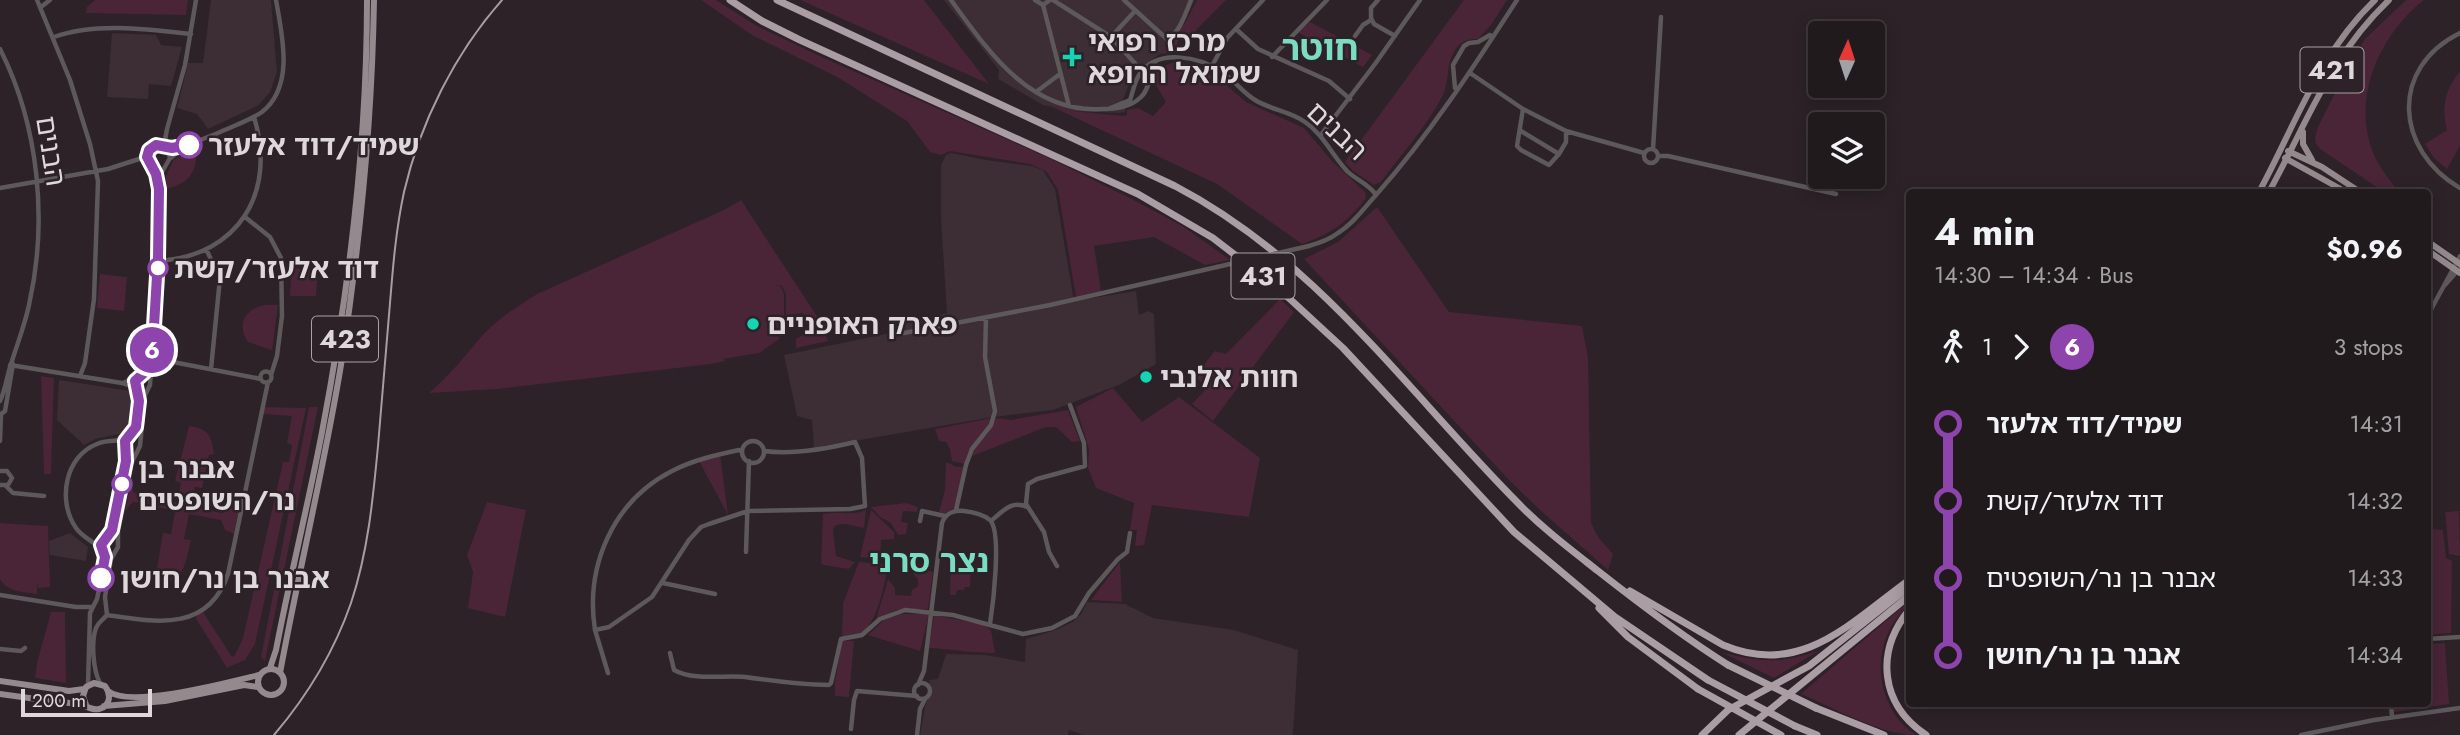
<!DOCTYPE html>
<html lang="en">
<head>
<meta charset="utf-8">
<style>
	:root { --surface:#211a1d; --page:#2d272a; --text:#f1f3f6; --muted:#a2a1a4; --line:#3e383b }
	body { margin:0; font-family:Jost,"Noto Sans Hebrew",sans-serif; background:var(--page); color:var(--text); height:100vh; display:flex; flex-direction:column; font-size:26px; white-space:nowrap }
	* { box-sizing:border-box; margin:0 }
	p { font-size:23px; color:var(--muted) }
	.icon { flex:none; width:38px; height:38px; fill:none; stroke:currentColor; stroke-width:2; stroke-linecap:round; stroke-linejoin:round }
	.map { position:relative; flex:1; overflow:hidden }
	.details { position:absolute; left:1906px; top:189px; width:525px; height:518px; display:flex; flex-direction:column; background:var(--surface); border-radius:7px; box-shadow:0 4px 18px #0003,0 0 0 2px var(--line) }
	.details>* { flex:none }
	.badge { padding:0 14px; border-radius:23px; font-size:24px; line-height:46px }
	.needle { width:46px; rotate:3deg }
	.tools { position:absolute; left:1808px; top:21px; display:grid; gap:14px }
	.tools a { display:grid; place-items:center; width:77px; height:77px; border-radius:7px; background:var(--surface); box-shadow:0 4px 18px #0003,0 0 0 2px var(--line); font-size:35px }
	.scale { position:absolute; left:21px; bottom:18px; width:131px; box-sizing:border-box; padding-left:7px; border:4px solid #dfd8db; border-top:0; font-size:19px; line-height:24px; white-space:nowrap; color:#dfd8db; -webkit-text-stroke:5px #2c2227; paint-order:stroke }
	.map>.badge { position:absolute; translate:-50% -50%; box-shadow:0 0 0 4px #fff }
	.legs { display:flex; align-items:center; gap:10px; height:77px; padding:0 28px; font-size:23px }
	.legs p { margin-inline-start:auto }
	.summary { display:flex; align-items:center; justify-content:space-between; height:119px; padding:0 28px }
	h1 { font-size:38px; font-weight:700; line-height:52px }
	ul { padding:0 28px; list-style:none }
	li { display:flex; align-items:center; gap:24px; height:77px; font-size:26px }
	li i { display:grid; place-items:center; width:10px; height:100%; margin:0 9px; background:currentColor }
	li i::after { content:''; width:18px; height:18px; margin:-9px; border:5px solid; border-radius:50%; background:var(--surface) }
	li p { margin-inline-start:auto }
	li:first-child i { background:linear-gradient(#0000 50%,currentColor 0) }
	li:last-child i { background:linear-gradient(currentColor 50%,#0000 0) }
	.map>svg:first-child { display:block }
	.built { fill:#3d2d34 }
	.green { fill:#492537 }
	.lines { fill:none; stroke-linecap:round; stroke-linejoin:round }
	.minor { stroke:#5d585a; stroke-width:4.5 }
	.major { stroke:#948a8e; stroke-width:6 }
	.highway { stroke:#aa9da3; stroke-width:7 }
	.rail { stroke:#a69ea1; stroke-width:2 }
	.minor-bridge { stroke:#5d585a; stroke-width:4.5 }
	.highway-bridge { stroke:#aa9da3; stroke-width:7 }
	.line-1-casing { stroke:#fff; stroke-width:16 }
	.line-1 { stroke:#8e44ad; stroke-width:10 }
	.poi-dot { fill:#14d5b3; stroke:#2c2227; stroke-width:2.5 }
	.stop-1-dot { fill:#fff; stroke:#8e44ad; stroke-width:3.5 }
	.labels { text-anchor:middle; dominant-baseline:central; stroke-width:5; stroke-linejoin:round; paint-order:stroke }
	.shield { fill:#2c2227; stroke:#a9a1a5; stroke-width:2 }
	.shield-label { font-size:26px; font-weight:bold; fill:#dfd8db }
	.poi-label { font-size:28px; font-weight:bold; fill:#dfd8db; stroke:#2c2227; text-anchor:start }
	.street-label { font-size:28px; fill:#dfd8db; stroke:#2c2227 }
	.stop-label { font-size:28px; font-weight:bold; fill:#dfd8db; stroke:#2c2227; text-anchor:start }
	.quarter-label { font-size:32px; font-weight:bold; fill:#7adcc3; stroke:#2c2227 }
	.district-label { font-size:35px; font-weight:bold; fill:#7adcc3; stroke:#2c2227 }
</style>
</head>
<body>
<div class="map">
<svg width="2460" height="735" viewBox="0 0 2460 735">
	<rect width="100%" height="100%" fill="#2c2227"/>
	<path class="built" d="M211,0H271L277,72L270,92L259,105L208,129L197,114L177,108L188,63H203Z
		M944,0H1195L1170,47L1134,72L1122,102L1126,111L1120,113L1073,111L1043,105L998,79L999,70Z
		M112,33L156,35L161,45L182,47L171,86L149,84L148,99L107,97Z
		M951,153L986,160L1032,166L1043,170L1055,189L1074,301L1136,291L1139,315L1148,311L1154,314L1156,364L1121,384L1053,410L993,417L814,448L812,420L797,416L784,355L900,331V325L947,313L941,219V165L946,155Z
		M59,380L131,391L135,400L129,426L119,434L95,439L84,445L57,420Z
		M70,533L88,547L86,561L50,555L49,541Z
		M1087,602L1125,604L1153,618L1234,630L1298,650L1293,735H1083L1069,730L1068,735H920L925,706L931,693L929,680L938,679L946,654L986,655L1025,662L1026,639L1053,631L1073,622L1081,614Z"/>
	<path class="green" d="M95,0H188L186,15L86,13L87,7Z
		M701,0H716L757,26L822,57L1051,159L1132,199L1184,227L1230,260L1205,265L1154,237L1094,246L1101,291L1076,297L1058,190L1046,171L1030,164L950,151L941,155L930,152L907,121L839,78L752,35Z
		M800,0H924L989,84Z
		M1197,0H1226L1196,30L1190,41L1179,38L1175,52L1160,54L1185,23Z
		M1464,0H1507L1491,25L1478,39C1470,39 1464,40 1458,46C1444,64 1451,79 1442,97C1427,126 1400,156 1381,182L1374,185L1353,171L1345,162Z
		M2406,0H2424C2378,36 2348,104 2377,161C2383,172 2391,182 2399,192H2384L2320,149C2313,142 2315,137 2318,127L2352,59L2365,39Z
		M1310,22L1372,55L1363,67L1297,32Z
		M1177,62L1201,68L1223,82L1246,102L1304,128L1332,161L1365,192L1366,198C1346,224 1332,233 1302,244L1217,184L1046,104L1074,111L1123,116L1127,115V110L1138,108L1153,116L1166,102L1153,80C1156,68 1166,64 1177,62Z
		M2460,72V146L2447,169L2434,158L2425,144L2447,130C2441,109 2445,88 2460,72Z
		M195,149C199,172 188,184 166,189V176L174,159Z
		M741,200L822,324L828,341L796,348V339C805,334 810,330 811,319L802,313L786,316V294L782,286L775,285L781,287L784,294V317L779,339L759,353L723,359L725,361L711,364L498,389L429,393C449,376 464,357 481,337C496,320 518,306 537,294L726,209Z
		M1377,207L1449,312L1582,326L1588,357L1591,523L1598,537L1613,554L1608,570L1540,510L1508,479L1304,259L1338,242Z
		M289,268L318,270L316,296H290L291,278Z
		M100,274L127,277L124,311L97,308Z
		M1280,299L1294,312L1213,421L1192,404L1208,387L1194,377L1215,351L1226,354Z
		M265,305H278L272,350L248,342C236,324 245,309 265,305Z
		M41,376L54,378L51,474H44Z
		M1113,388L1142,422L1179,397L1260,458L1249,517L1152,505L1144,545L1135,546L1137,530H1130L1134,503L1096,488L1088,468L1089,449L1076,407Z
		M264,407L306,408L255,644L245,660L227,668L195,617L203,612L232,657L235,655L243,638L283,462H289L292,445L287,443L292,416L263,414Z
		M309,407H318L265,661L261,657Z
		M1068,410L1080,441L1072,442L1056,427H1046L972,456L976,447L965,464L952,461L950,449L946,442L939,441L935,429L992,418L989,427L996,418L1011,420Z
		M189,426C209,429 211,435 214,454L209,455L202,488L195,487L191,507L222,513L230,508L239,509L234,534L225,530L221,520L189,514L184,539L191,540C185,566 184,582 154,586L163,533L171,534L175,511L133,502L125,511L131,484L134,493L177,503L181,483L175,481Z
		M720,454L728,515L699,461Z
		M946,462L957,467H963L956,507L944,514L939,512L945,490Z
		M487,502L526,510L505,617L468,608L473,572L467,555Z
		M906,503L918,507L917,512L903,511L901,522L908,523L906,534L898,535L891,523L880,517L871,507Z
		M866,510L864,528L845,524L836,525L833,529L836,556L855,562L849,569L823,565L821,563L823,514C837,511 854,516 866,510Z
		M871,510L894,532V539L881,540L880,560L860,557Z
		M2459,511L2460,556L2449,554L2445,512Z
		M0,523L48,526L50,587L38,588L37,581V594C23,592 7,592 0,579Z
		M2427,528L2443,530L2446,558L2452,561L2451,633L2427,635Z
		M859,562L888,565C885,583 877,625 860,634C855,636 848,636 842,637L843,603Z
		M1120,562L1122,602L1091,600Z
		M951,565L971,566L970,587H965L964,590H957L956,595H950Z
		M913,568L933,572L928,609L896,610L876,620L888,579L895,588V595L911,596L912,590L918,586V579L913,574Z
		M1909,601C1904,612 1893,621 1888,633C1872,668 1883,714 1916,735C1881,735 1834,708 1801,694Z
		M51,612H65L66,683L35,678L37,663Z
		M900,614H929L920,651L868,635L884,620Z
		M934,615L984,625L991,630L995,653C972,653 951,649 929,648Z
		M842,641H854L849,697L835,696V682Z
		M2445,643L2449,704L2394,712V704H2427V644Z
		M1820,650L1774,678L1723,653C1763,662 1781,664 1820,650Z"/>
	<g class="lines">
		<path class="minor" d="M37,0L70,80L90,144L98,181L94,299L85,363L80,376
			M951,0C988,51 1030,113 1101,109C1115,109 1130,108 1141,97C1150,89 1149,74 1155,63
			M1035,0L1043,5L1050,0
			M1053,0L1111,37L1142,71
			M1124,0L1168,40C1180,31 1185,15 1191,0
			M1378,0L1371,8V18L1374,24L1395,36
			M1043,5L1069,106
			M41,7L50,0
			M1236,29L1258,49L1329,81L1350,99
			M2460,33C2389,68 2395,150 2460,188
			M1355,36L1363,25L1371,20
			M54,37C95,22 148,29 191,34
			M1111,37L1135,11
			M0,49C39,126 48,221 29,305C25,324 18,342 12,361C7,374 6,389 0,401
			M1272,57L1327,0
			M1212,66L1227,38L1263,0
			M1470,73L1523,109L1566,131L1644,153
			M1455,88L1453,65L1464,46L1469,43L1478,42L1490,35
			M1036,92L1060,74
			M1108,109L1130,100C1133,92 1134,83 1139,75C1157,47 1200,57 1222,72C1234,80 1243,93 1255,100C1271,110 1290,111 1305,122C1323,134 1332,155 1347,171C1356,180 1369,184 1376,195
			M1523,109L1517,146L1521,150L1549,165L1559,154
			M1521,131L1559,154L1566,142V131
			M1320,136L1375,64L1420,0
			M164,146L167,129L185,65L196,0
			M1644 156a7 7 0 1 1 14 0a7 7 0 1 1-14 0Z
			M1653,149L1661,17
			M147,155V160L158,181
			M1658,156H1668L1836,194
			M171,158C184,145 201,140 218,133C233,126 249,121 262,112C295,86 282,35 276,0
			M0,188L108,169L139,159L156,145L172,148L185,146
			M245,217L270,237L281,258L282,316L277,356L271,375
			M1309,246C1319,243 1329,240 1338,233C1354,223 1364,208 1376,195C1430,134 1473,68 1517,0
			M206,249L220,278L211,369
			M158,261C239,256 277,192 254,117
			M2444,286L2460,268
			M2427,317L2460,256
			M904,333L1050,305L1217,267
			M152,358L261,379
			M10,365L122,383L136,388
			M260.5 377a5.5 5.5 0 1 1 11 0a5.5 5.5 0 1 1-11 0Z
			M125,382L141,376L150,363
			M0,415L5,411L13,364
			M0,441L1,415
			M742 452a11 11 0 1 1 22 0a11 11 0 1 1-22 0Z
			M0,471H7L12,478L8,485H0
			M6,486L13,493L44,496
			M956,510L966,465L972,449L991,425L995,411L985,357L986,317
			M920,521L922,511L945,516
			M991,521C1003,511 1011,500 1027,507
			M101,549C93,541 82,537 76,528C57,501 65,456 97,444C106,440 115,441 124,440
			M746,552L749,461
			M1057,566L1049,552L1044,532L1026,504L1028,484L1037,479L1085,466L1084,443L1070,405
			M663,583L715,594
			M0,595L76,607H93
			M107,615C155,622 208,633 228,574L268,382
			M595,630C585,566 613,501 672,471C693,460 716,455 739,450L742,452
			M2427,639L2460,637
			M0,649L21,651L25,648
			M670,653L674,670C694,681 723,675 745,677C773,681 801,685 829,685L831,683L841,639L862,635L880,619L905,610L953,615L1023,634L1052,628L1075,616L1089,593L1118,559L1127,552L1130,533
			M608,673L595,630L609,627L652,597L689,540L701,527L709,524L748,511L850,509L865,506L862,458L855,442C826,449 794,455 764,451
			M100,683C93,670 91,642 96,628C99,621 103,620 107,615L105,597L111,559L118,547V531L132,462L140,446L145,395L150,385L158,259L159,185L162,172L170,158L167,148
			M914 691a8 8 0 1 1 16 0a8 8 0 1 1-16 0Z
			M88,685L90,613L97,599L105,561V554L101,545L112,530L126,461L125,441L136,427L139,401L138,389
			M918,685L924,671L942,523C946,513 953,510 964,511C972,512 983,514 990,520C1002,532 993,605 990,624
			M2391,704L2392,717
			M851,729L854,700L857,691L917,696
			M917,735L920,709L925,699
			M2301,735L2374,720L2460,708"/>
		<path class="major" d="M2303,132V144L2312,160
			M2288,151L2322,167L2360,192
			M2285,158L2346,192
			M2259,192C2295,126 2319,53 2375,0
			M2269,192C2307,123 2330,56 2389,0
			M2427,241L2460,264
			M2427,250L2460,273
			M270,668L276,650C290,577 308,505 322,432C349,290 367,145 367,0
			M258 682a13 13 0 1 1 26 0a13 13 0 1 1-26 0Z
			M280,673C299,570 324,468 341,365C360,244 372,122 374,0
			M0,681L69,691L84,689
			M108,691C130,709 230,682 259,675
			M0,694C26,698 52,701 78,704C85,705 92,711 99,709C111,706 111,694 105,686L94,683L86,687L83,696L86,705
			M104,706L165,701L244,685L258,687"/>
		<path class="highway" d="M730,0L762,21L800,40L1138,194L1213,238L1278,288L1343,348L1514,532L1615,617L1708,680
			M777,0L1175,186C1317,260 1407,391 1517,502C1542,528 1570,549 1598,571C1640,604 1682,636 1728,665
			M1630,591L1723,645C1801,678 1850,623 1909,580
			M1599,608L1628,637L1698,689
			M1909,610C1875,652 1880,704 1926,735
			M1816,708L1884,735
			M1795,726L1817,735
			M1702,735L1728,710L1809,666L1909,587
			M1739,735L1909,596"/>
		<path class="rail" d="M274,735C308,695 334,652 351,603C368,552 373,499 378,446C382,398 386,351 390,303C393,266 396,229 404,192C420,123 455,53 502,0"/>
		<path class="minor-bridge" d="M1217,267L1309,246"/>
		<path class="highway-bridge" d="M1728,665L1816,708
			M1708,680L1795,726
			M1698,689L1781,735"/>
	</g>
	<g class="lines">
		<g class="line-1-casing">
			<path id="line-1" d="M101,578L105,557L101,545L112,530L126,461L125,441L136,427L139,401L135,381L144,373L152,360L158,259L159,189L156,174L147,157L149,150L156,145L172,148L189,145"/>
		</g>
		<use href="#line-1" class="line-1"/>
	</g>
	<g class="poi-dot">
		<path d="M1068.5 46.5h7v7h7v7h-7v7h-7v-7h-7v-7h7z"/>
		<circle cx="753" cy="324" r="7"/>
		<circle cx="1146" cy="377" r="7"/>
	</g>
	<g class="stop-1-dot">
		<circle cx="189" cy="145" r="12"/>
		<circle cx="158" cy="268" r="9"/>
		<circle cx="122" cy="484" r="9"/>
		<circle cx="101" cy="578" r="12"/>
	</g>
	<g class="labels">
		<g class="shield">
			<rect x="2300.5" y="47.5" width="63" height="45" rx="5"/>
			<rect x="1231.5" y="253.5" width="63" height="45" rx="5"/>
			<rect x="312" y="316.5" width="66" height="45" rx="5"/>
		</g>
		<g class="shield-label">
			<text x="2332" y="70">421</text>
			<text x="1263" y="276">431</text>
			<text x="345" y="339">423</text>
		</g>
		<g class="poi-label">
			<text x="1088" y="41">מרכז רפואי<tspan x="1088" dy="32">שמואל הרופא</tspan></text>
			<text x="767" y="324">פארק האופניים</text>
			<text x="1160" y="377">חוות אלנבי</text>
		</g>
		<g class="street-label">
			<text transform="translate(1337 131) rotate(43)">הבנים</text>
			<text transform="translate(51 151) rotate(81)">הבנים</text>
		</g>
		<g class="stop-label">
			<text x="208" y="145">שמיד/דוד אלעזר</text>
			<text x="174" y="268">דוד אלעזר/קשת</text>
			<text x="138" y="468">אבנר בן<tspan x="138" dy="32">נר/השופטים</tspan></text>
			<text x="120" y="578">אבנר בן נר/חושן</text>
		</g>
		<g class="quarter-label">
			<text x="929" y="561">נצר סרני</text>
		</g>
		<g class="district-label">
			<text x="1320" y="48">חוטר</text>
		</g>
	</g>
</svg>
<div class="tools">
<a><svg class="needle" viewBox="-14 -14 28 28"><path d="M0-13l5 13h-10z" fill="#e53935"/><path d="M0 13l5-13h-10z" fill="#a2a1a4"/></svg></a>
<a><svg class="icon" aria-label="layers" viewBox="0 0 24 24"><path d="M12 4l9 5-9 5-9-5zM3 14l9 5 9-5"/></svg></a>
</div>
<div class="scale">200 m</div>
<b class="badge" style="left:152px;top:350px;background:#8e44ad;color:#fff">6</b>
<section class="details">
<div class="summary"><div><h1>4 min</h1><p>14:30 – 14:34 · Bus</p></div><b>$0.96</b></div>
<div class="legs"><svg class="icon" aria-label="walk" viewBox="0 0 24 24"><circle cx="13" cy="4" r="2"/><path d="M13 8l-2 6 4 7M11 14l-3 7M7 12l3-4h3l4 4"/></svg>1<svg class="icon" aria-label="forward" viewBox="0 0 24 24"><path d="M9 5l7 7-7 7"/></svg><b class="badge" style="background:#8e44ad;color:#fff">6</b><p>3 stops</p></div>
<ul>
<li><i style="color:#8e44ad"></i><b>שמיד/דוד אלעזר</b><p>14:31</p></li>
<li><i style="color:#8e44ad"></i><span>דוד אלעזר/קשת</span><p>14:32</p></li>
<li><i style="color:#8e44ad"></i><span>אבנר בן נר/השופטים</span><p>14:33</p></li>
<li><i style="color:#8e44ad"></i><b>אבנר בן נר/חושן</b><p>14:34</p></li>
</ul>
</section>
</div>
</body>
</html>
